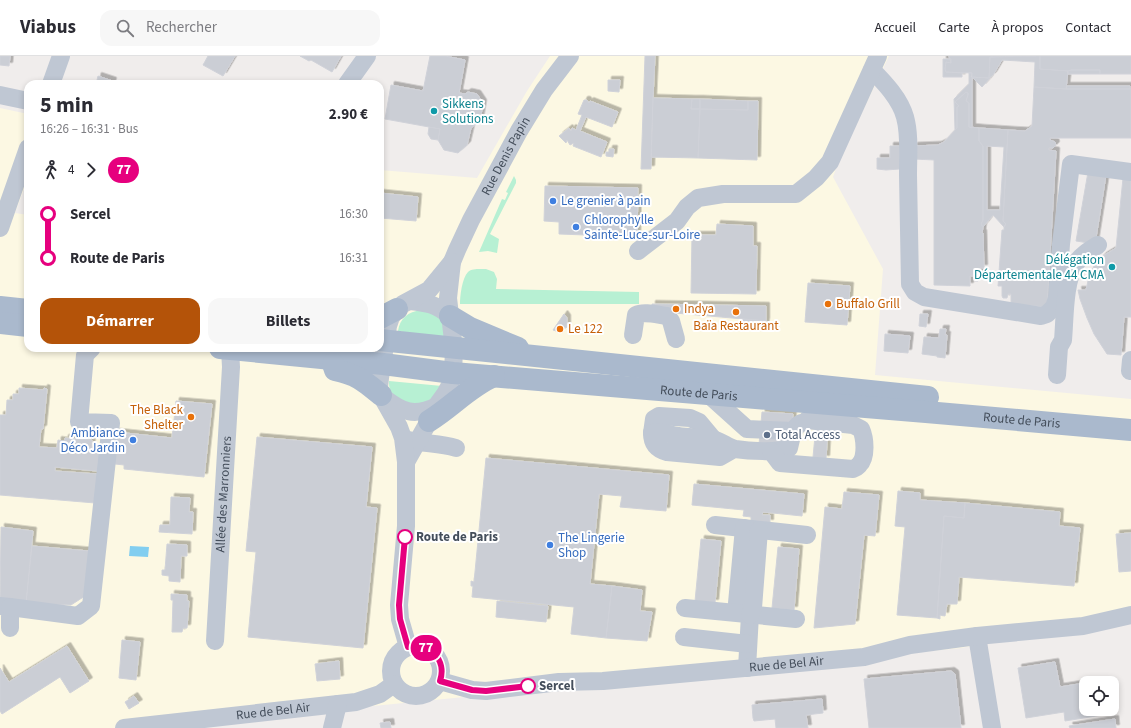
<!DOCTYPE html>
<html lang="fr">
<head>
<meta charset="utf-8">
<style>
	:root { --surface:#fff; --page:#f7f7f7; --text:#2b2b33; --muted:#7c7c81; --line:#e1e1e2; --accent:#b45309 }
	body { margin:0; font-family:"Source Sans 3",sans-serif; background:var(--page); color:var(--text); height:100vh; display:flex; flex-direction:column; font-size:15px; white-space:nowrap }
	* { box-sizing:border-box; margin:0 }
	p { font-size:13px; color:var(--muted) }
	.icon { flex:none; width:22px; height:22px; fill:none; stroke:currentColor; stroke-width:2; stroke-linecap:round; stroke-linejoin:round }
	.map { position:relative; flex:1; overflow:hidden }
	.sheet { position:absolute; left:24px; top:24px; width:360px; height:272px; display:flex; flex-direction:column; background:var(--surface); border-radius:12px; box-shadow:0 2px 6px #0003 }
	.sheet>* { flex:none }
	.badge { padding:0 8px; border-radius:13px; font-size:14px; line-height:26px }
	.buttons { position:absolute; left:1079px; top:620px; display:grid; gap:8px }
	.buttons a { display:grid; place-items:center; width:40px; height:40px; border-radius:8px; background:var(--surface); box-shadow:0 2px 6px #0003; font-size:20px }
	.map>.badge { position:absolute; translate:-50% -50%; box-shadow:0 0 0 2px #fff }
	.legs { display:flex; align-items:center; gap:6px; height:44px; padding:0 16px; font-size:13px }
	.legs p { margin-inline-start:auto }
	.summary { display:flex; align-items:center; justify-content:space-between; height:68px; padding:0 16px }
	h1 { font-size:22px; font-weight:700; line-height:30px }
	.button { display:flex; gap:8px; margin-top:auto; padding:8px 16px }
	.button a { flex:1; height:46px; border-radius:12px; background:var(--accent); color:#fff; font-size:16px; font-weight:700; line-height:46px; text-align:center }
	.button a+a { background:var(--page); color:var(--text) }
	ul { padding:0 16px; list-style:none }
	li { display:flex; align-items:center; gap:14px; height:44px; font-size:15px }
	li i { display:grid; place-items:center; width:6px; height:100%; margin:0 5px; background:currentColor }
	li i::after { content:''; width:10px; height:10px; margin:-5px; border:3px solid; border-radius:50%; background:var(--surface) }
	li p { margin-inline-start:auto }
	li:first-child i { background:linear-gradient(#0000 50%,currentColor 0) }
	li:last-child i { background:linear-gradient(currentColor 50%,#0000 0) }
	header { display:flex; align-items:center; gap:24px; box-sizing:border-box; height:56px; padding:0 20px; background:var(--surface); border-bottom:1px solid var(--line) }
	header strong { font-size:19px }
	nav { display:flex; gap:22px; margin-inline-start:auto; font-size:14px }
	.search { width:280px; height:36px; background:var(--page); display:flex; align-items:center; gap:10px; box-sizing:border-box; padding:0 14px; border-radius:12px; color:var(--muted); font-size:15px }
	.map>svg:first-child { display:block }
	.commercial { fill:#fcf8e3 }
	.green { fill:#b7f0d3 }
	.water { fill:#82cef0 }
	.building { fill:#cbced5; stroke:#d0d2d9; fill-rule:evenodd; filter:url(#shadow) }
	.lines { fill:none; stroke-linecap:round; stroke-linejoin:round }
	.minor { stroke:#bfc7d3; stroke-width:18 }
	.major { stroke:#aab9cd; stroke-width:22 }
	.line-1-casing { stroke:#fff; stroke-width:9 }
	.line-1 { stroke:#e6007e; stroke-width:6 }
	.culture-dot { fill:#0f9aa8; stroke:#fff; stroke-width:1.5 }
	.shop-dot { fill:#3f7fe0; stroke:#fff; stroke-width:1.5 }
	.food-dot { fill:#e8710a; stroke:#fff; stroke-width:1.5 }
	.service-dot { fill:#5c6f8a; stroke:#fff; stroke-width:1.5 }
	.stop-1-dot { fill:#fff; stroke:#e6007e; stroke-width:2 }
	.labels { text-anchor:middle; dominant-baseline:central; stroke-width:4; stroke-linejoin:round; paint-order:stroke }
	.culture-label { font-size:13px; fill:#0d838f; stroke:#fff; text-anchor:start }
	.street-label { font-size:13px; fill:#444e5b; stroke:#fff }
	.shop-label { font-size:13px; fill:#366cbe; stroke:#fff; text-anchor:start }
	.food-label { font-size:13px; fill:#c56008; stroke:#fff; text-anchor:start }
	.service-label { font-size:13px; fill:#4e5e75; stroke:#fff; text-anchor:start }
	.stop-label { font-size:13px; font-weight:bold; fill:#444e5b; stroke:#fff; text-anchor:start }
</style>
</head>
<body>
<header>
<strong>Viabus</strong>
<div class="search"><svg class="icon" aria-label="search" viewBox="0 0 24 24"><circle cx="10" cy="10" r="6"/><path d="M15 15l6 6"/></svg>Rechercher</div>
<nav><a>Accueil</a><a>Carte</a><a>À propos</a><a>Contact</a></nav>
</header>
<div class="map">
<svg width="1131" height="672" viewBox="0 0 1131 672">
	<defs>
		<filter id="shadow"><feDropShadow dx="3.5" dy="-3.5" stdDeviation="0" flood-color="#0004"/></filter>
	</defs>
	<rect width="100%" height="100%" fill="#f0edec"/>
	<path class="commercial" d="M550,0H889L839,104L833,121L883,213L875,319L1131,343V559L961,592L150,672H0V52L28,58V122L15,157L28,159V292H380V114L477,122L527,35Z"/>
	<path class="green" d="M514,120L516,124V127L490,178L499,183L497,197L488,195L479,196L502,143L505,144L508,137L506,136Z
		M480,213H486L494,216L497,223L496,233L639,236V248H460C460,240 462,222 468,216C471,213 476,213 480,213Z
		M421,254C441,260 443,262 445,283L398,275C400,262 408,256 421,254Z
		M389,325L442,330L439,337L420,351C406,346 388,344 389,325Z"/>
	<path class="water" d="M130,490L149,491L148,501L129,500Z"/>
	<path class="building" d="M0,0H10L9,10L0,9Z
		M208,0H235L223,20L203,9Z
		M300,0H341L332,16L311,4L309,5Z
		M430,0H445L465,4L459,37L465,38L468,36L477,38L483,47L480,65L471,72L467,89L458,97L444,94L438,84L440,73L385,63L391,29L423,35Z
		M645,0H655L653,42L651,113H641Z
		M949,0H1036L990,1L989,22L971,21L972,17L946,16L945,13L946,6L951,7Z
		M1010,0H1040V13L1068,15L1066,33L1034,31L1035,6L1002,4L993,19L989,22L990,1Z
		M1040,0H1131V18H1100V14H1071L1068,15L1040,13Z
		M943,3H951V7L946,6L945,13L946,16L962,17V21H943Z
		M1071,14H1100V18H1068V15Z
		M969,17H972V72L969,71V47L966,45L968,39V37L966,36L955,46L959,50L957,51V72L955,74L954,43L969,28Z
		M98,20L113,25L112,28H96Z
		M972,21L989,22H990L982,31Z
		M608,24H620L619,36L608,35Z
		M1067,30H1130V33H1066Z
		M1034,31L1066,33H1131V82H1050V84L1055,86L1056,89L1053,92H1049V94L1056,95L1047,251L1011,248V238H1008L1007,242H1003L1002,240V230H998L1002,174H1004V170L1006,168L1003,165L1008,74L1025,75L1032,70Z
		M966,36L968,37V39L966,45L969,47V71L979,72V85L983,90V164L981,168L983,171L982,177H983L984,212H980V223L978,225H975L974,220H970V230L934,229V104L914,103V90L938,89L944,86L957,72V51L959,50L955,46Z
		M653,42L692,43L691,53H700L698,102L651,101Z
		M692,43H700V53H691Z
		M700,43L748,45V54L700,53Z
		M584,44H587L589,47L590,45L618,56L612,71L586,61L580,75L607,86L601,101L573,90L574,87L570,89L567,84L566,87L559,80L569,72L571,75L572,72L576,74L582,59L578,58Z
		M748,45H758L757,104L698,102L700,53L748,54Z
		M429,71L440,73L438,84L431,83L428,78Z
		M979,72L1008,74L1003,165L1006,168L1004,171L993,159L983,171L981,168L983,164V90L979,85ZM987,90L1004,91L1000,154H987Z
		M890,90H900V113L886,114L877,113V102H890Z
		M609,93H614L613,101L606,100V96H609Z
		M1088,116L1106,119L1095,188L1076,185Z
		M1123,122L1131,123V261H1124L1121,299L1107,298L1094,278L1087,262L1080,243L1078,234H1086L1089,220L1095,208L1103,200L1116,192Z
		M545,130L638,132L637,181L559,178V166L544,165Z
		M380,137L418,141L416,165L380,162Z
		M717,168L753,170V190H757L756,238L691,237L692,179H716Z
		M808,227L850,230L847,269L805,266Z
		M652,248L766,250V265L652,255Z
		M564,258L567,262V271L561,275H556L553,274Z
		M920,258H928L926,271L919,270Z
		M742,263L766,265L765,272L741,270Z
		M940,273H946L945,279H947L945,302L937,301V300L922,298L924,281L939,282Z
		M885,278L910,280L908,297L884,295Z
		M19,332L44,334V332L47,333L43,373H41L39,391L57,392L58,384L65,385V382L92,384L91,396L99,397L97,415L55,411V415L97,418L95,447L0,439V359H6L7,344H13V338H19Z
		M176,345L212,348L204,421L124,413V409L115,408L116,376L172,382Z
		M762,356L793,358L790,391L759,388Z
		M816,369L828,370L826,403L813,401Z
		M257,381L372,391L366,451L377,452L363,592L248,581L256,496L246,495Z
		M486,402L669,419L666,455L620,451L622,440L599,438L590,528L612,530L606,582L571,578L574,551L472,541L473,530H471V525L474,526Z
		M694,428L804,438L802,460L763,456L762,459H770V467L751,465V461L743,460L744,454L692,449Z
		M898,435L920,437V444L965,447L964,462L944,460L937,562L897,559L905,471L895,470Z
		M844,436L879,439L875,480L864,479L855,568L814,572L825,451L842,453Z
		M171,441L190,442L189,456H193L192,478L159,476L160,469H170Z
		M965,447L1060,456L1059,470L1080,472L1074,530L959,521L957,548H947L945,560L940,559V563L937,562L944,460L964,462Z
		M1,471L33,475L26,547L0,544Z
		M1131,477V515L1119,516L1116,478Z
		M701,483L721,485L715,547L695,545Z
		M167,488L187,489V500H181L180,526L169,525V520L162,519V514H165Z
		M32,490L89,495L85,540L71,549L26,547Z
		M778,491L799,493L794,554L772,552Z
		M612,530L642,534L640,555L652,556L647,585L606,582Z
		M171,538L187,539V545H189L187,572H183L182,576H172L173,544H171Z
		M497,545L548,550L546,566L496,561Z
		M122,584L140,586L136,624L119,622Z
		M67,590L89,625L70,637L60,621L2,658L0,655V612L9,626Z
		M339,605L340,623L317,625L315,608Z
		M1055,606L1060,631L1097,625V627H1086V653H1101L1102,659L1065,665L1064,656L1026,662L1018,612Z
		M951,615L955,618L961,672H869L864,623Z
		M134,640L139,647L129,653L125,646Z
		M822,643L823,657L806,659L808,672H776L775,663L754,665L753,662L752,649Z
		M1115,663L1116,672H1070L1069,670Z
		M390,666L391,672H381L380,667Z"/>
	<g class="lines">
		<g class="minor">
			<path d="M872,14C885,27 900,43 905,61C910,79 908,100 908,119C909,155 909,192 910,228L915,236L924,241L1041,260L1047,258L1054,251L1057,242L1061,188L1071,108L1131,116"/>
			<path d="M51,28L61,0"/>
			<path d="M347,28L367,0"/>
			<path d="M0,39L28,45"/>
			<path d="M0,172L28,92"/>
			<path d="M638,195L677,165L687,151L698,142L723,138H796L816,122L830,106L878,0"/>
			<path d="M410,245C428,247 436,248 450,260"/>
			<path d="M633,279L636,259C644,255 658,259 667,260L671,265L676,283"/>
			<path d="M1130,315L1131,304"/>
			<path d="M1057,319L1059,291L1063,284C1065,262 1064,225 1076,207C1081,199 1090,194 1098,189"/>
			<path d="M707,337L747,373L793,375L798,369L801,367"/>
			<path d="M383,341C402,356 414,361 437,350"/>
			<path d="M652,377L654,363L659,360L690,362L699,366L714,384"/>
			<path d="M408,384C424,388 440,387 456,392"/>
			<path d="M734,393L720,401L667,396C656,393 652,388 652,377C663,374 668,379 678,380C690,382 704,381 715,384C722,386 728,391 735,393C748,395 778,397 789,392L793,375"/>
			<path d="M771,395L780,407L853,413C855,412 858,411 859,409C867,401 865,382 861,373L853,369L807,364"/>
			<path id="s1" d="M406,406L429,365L432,356L445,338L450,329L453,317L454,293L448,242L452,206L457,194L471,164L519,75L544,34L570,0"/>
			<path d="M715,469L807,479"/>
			<path d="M744,472L737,547L750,559L747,612"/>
			<path d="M0,550L10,551V572"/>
			<path d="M10,551L78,560L91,550L111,367L79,366L85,299L92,292"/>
			<path d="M685,552L796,563"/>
			<path d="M750,559L753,552L759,474"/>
			<path d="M977,580L992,672"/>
			<path d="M684,581L748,588"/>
			<path id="s2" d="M215,585L231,311L230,293"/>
			<circle cx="416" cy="615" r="25"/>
			<path d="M408,591L400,563L399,549L406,470V406L403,382L399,371L381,339L379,331L380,322L388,270L391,261L397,253L403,248L429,234L452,206"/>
			<path id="s3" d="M440,625L472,634L486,635L559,626L603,625L864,601L910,589L977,580L1083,570L1131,559"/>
			<path id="s4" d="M124,672L356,646L380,638L394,628"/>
			<path d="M332,672L338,648"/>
		</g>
		<g class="major">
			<path d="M0,251L28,254"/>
			<path d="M450,260L470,272L518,292"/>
			<path d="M380,262L397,253"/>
			<path d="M0,267L28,270"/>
			<path d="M380,284L928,341"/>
			<path id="s5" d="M220,292L383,308L453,317L926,356L1131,374"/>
			<path d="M333,308L335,314C358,319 364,325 381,339"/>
			<path d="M429,365C452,351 469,331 494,320"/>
		</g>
	</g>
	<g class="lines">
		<g class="line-1-casing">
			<path id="line-1" d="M405,481L399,549L400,563L408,591C430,586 447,604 440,625L472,634L486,635L528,630"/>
		</g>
		<use href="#line-1" class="line-1"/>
	</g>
	<g class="culture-dot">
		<circle cx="434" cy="55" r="4"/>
		<circle cx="1112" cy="211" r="4"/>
	</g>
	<g class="shop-dot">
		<circle cx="553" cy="145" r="4"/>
		<circle cx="576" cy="171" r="4"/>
		<circle cx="133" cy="384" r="4"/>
		<circle cx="550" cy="489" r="4"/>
	</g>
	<g class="food-dot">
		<circle cx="828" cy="248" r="4"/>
		<circle cx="676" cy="253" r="4"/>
		<circle cx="736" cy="256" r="4"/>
		<circle cx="560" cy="273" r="4"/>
		<circle cx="191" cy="361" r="4"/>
	</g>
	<circle class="service-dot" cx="767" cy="379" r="4"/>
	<g class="stop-1-dot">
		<circle cx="405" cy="481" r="7"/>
		<circle cx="528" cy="630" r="7"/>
	</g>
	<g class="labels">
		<g class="culture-label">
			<text x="442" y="48">Sikkens<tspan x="442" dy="15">Solutions</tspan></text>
			<text x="1104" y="204" text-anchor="end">Délégation<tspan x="1104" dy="15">Départementale 44 CMA</tspan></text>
		</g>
		<g class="street-label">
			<text stroke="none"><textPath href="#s1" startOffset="332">Rue Denis Papin</textPath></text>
			<text stroke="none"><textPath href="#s5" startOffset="481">Route de Paris</textPath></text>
			<text stroke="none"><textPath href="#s5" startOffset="805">Route de Paris</textPath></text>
			<text stroke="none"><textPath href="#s2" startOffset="147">Allée des Marronniers</textPath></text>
			<text stroke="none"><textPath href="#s3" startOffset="349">Rue de Bel Air</textPath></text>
			<text stroke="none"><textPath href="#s4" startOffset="150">Rue de Bel Air</textPath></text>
		</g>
		<g class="shop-label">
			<text x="561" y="145">Le grenier à pain</text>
			<text x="584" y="164">Chlorophylle<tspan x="584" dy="15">Sainte-Luce-sur-Loire</tspan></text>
			<text x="125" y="377" text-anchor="end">Ambiance<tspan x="125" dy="15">Déco Jardin</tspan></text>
			<text x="558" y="482">The Lingerie<tspan x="558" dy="15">Shop</tspan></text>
		</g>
		<g class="food-label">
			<text x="836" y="248">Buffalo Grill</text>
			<text x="684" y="253">Indya</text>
			<text x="736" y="270" text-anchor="middle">Baïa Restaurant</text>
			<text x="568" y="273">Le 122</text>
			<text x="183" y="354" text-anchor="end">The Black<tspan x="183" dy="15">Shelter</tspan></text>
		</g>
		<g class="service-label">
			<text x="775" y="379">Total Access</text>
		</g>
		<g class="stop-label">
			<text x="416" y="481">Route de Paris</text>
			<text x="539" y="630">Sercel</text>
		</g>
	</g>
</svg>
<div class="buttons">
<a><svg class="icon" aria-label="locate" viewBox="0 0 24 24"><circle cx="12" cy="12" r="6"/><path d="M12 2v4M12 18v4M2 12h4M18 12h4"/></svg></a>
</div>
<b class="badge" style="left:426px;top:592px;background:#e6007e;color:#fff">77</b>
<section class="sheet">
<div class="summary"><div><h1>5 min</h1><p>16:26 – 16:31 · Bus</p></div><b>2.90 €</b></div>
<div class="legs"><svg class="icon" aria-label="walk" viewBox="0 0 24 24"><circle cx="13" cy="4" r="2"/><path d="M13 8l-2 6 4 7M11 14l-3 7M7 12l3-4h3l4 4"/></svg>4<svg class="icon" aria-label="forward" viewBox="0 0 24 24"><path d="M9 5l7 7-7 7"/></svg><b class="badge" style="background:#e6007e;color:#fff">77</b></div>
<ul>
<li><i style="color:#e6007e"></i><b>Sercel</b><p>16:30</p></li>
<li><i style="color:#e6007e"></i><b>Route de Paris</b><p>16:31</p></li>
</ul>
<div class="button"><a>Démarrer</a><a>Billets</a></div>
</section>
</div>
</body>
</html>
